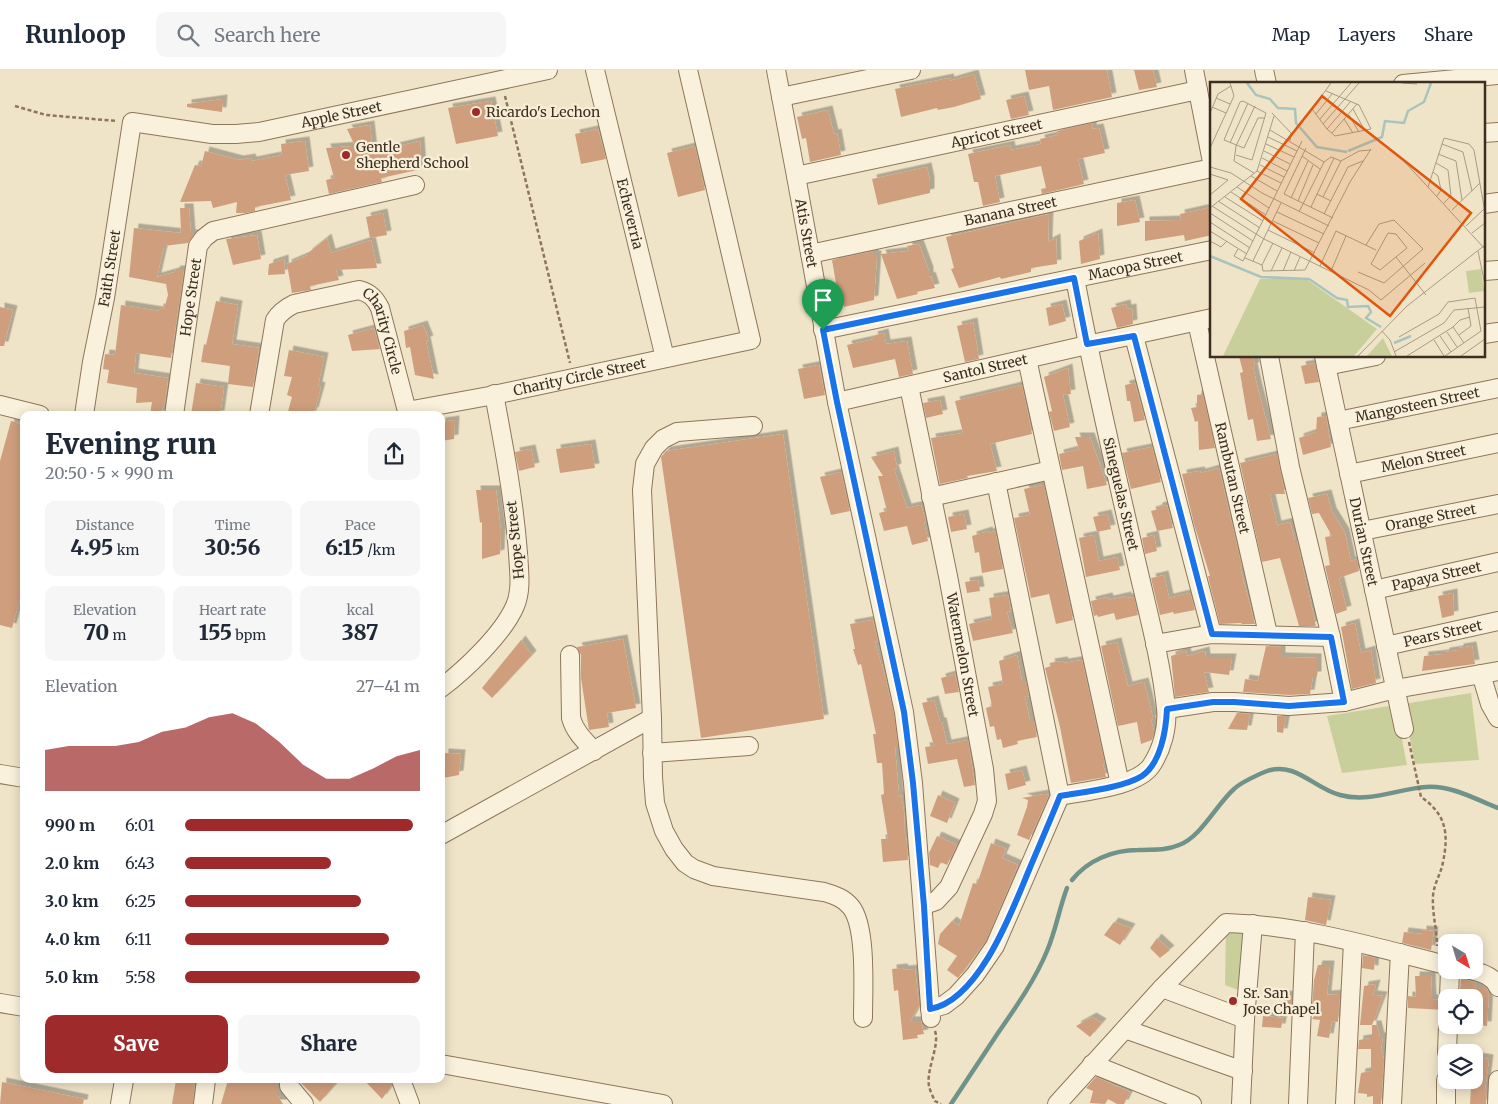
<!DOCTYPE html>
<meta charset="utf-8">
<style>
:root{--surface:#fff;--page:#f6f6f7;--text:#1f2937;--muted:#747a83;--line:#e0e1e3;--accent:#9e2a2b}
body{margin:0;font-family:Merriweather,serif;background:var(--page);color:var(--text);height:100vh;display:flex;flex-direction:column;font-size:19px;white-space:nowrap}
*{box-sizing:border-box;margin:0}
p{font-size:16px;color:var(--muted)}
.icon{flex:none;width:28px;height:28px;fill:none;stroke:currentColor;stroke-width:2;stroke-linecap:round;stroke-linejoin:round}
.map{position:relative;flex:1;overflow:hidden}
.panel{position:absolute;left:20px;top:341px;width:425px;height:672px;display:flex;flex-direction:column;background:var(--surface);border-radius:10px;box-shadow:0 2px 12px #0003}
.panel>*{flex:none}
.needle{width:32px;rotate:142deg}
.controls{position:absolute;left:1438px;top:864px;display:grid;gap:10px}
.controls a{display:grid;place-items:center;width:45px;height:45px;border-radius:10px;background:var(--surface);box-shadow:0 2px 12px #0003;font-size:25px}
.pin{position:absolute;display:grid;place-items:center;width:42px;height:42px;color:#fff;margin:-51px -21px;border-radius:50% 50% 50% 0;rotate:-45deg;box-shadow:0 0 5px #0007}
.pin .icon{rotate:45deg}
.round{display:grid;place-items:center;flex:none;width:52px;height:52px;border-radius:10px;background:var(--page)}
.headline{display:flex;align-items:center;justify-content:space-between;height:85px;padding:0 25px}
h1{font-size:28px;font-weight:800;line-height:38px}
.stats{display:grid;grid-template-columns:repeat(3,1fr);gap:8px;height:85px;padding:5px 25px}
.stats div{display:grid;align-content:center;border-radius:10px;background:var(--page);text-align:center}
.stats b{font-size:21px;font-weight:800}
.stats small{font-size:14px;font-weight:400}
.stats p{font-size:14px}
.chart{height:140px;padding:10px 25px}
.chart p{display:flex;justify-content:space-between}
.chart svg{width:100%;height:90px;margin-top:5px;fill:var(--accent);opacity:.7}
.action{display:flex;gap:10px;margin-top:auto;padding:10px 25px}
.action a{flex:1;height:58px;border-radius:10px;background:var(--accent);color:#fff;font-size:20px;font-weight:800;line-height:58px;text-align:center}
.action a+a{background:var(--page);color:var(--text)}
ul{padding:0 25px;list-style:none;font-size:16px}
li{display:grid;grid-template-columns:80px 60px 1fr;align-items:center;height:38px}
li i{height:12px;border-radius:6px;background:var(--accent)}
header{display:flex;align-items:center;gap:30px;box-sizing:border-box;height:70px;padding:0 25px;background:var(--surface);border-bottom:1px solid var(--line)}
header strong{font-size:24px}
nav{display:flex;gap:28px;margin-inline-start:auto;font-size:18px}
.search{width:350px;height:45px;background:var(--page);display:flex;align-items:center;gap:12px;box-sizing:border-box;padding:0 18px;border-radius:10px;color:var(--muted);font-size:19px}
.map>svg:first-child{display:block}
.green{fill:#c9cf9b}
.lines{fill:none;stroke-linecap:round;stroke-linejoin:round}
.stream{stroke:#6f938a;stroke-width:4.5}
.building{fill:#cf9f7d;filter:url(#shadow)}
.minor-casing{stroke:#8d765c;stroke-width:20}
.path{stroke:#8d765c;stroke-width:2.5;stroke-dasharray:4 2.5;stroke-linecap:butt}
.minor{stroke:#faf1dc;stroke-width:18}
.route-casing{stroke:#fff;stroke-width:10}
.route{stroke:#1a73e8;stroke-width:6}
.poi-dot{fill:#9e2a2b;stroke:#f7eed8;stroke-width:2}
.labels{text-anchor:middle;stroke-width:4.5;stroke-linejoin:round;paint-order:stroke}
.poi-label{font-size:14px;fill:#3d2e20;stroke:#f7eed8;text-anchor:start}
.street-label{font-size:14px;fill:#3d2e20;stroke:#f7eed8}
.inset-river{fill:none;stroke:#a9c4bc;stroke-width:2.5}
.inset-road{fill:none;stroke:#a89b85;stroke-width:1}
.view{fill:#df570d;fill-opacity:0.15;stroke:#df570d;stroke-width:2.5}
.inset-edge{fill:none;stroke:#3d2e20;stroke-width:2.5}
</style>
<header>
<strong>Runloop</strong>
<div class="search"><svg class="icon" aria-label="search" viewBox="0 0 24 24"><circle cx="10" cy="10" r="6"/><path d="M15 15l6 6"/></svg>Search here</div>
<nav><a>Map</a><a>Layers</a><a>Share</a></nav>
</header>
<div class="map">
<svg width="1498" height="1034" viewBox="0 0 1498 1034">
<defs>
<filter id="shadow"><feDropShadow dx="4.5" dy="-4.5" stdDeviation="0" flood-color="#0004"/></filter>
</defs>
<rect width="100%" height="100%" fill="#f0e4c8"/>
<path class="green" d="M1471 623 1479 690 1415 694 1403 634Z
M1395 635 1407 695 1342 703 1327 646Z
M1226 856H1250L1246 923 1225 915Z"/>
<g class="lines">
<path class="stream" d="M1072 810C1088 790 1113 780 1138 780 1152 779 1165 781 1179 775 1201 767 1216 735 1234 719 1240 713 1259 704 1267 701 1295 691 1315 719 1340 725 1370 733 1397 719 1426 717 1451 715 1475 729 1498 738
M951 1034C967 1010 982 987 998 963 1016 937 1035 910 1047 881 1056 860 1059 839 1067 818"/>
</g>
<path class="building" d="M1025 0H1107L1112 27 1053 40 1049 16 1029 20Z
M1134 0H1153L1157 17 1139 20Z
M974 4 981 29 954 37 938 40 937 38 901 47 895 19 949 8 950 11Z
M1024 26 1029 45 1011 49 1006 30Z
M223 29 222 42 187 37V34Z
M491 31 498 66 456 74 448 38Z
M828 40 834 64 837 63 841 85 810 92 806 68 802 69 797 47Z
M1093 53 1092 59 1099 58 1105 83 1078 89 1084 114 1042 124 1041 119 1046 118 1041 96 995 106 1000 132 983 136 978 112H974L968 84 1010 75 1011 80 1041 74 1040 69 1058 65 1057 61Z
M370 55 373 82 420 71 422 99 381 108 382 112 329 124 326 110 334 108 326 78 355 76 347 59Z
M598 59 606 89 581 94 575 64Z
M305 71 309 101 285 105 291 130 255 137V141L246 143H236L237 132 213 138 211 131 180 132 195 95 201 96 205 81 239 90 251 88 252 91 282 85 281 74Z
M695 76 705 120 678 127 667 83Z
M927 97 930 111V123L878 135 872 109Z
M1135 130 1140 152 1117 156V133Z
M1212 137V165L1185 171 1184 165 1145 171V151L1181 150 1180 144Z
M180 138H189L191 164H194L188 173 164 176 157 207 175 202 176 200H184L171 288 136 283 134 303 168 308 165 332 160 345H150L152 332 136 333 137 318 107 313 109 300 103 299 105 284 115 285 121 235 159 241V238L164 239 168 225 166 214 129 207 134 158 181 163Z
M383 143 387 165 370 168 366 147Z
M1049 144 1048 172 1056 168 1057 194 1031 198V202L1001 209 1000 207 959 218 951 199 954 198 946 167Z
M1098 163 1100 189 1081 194 1079 171Z
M257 165 261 189 233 195 226 169Z
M327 168 331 183 371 170 377 198 336 200 339 210 310 216 311 220 292 223 287 194 308 185V183Z
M919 174 929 201V207L931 206 935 218 917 222 918 224 897 229 881 184 909 181 907 176Z
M874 181V185H877L874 230 844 237 836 213 832 190Z
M284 189 285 204 268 205 269 194Z
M216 231 238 235 232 274 259 278 253 317 228 314 230 296 201 292 204 274 206 275Z
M1062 234 1066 251 1049 256 1046 238Z
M1126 234 1127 239 1132 238 1133 254 1117 258 1111 238Z
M0 237 13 240 4 276H0Z
M973 252 979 289 965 292 957 256Z
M423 255 429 270 426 271 434 309 415 305 410 277 406 278 404 261Z
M374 258 380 279 352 281 348 265Z
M884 263 886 274 907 271 913 304 899 307 895 289 853 298 847 275 874 269 873 266Z
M289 280 324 287 318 316 321 317 314 342 313 341 312 345H287L292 327 287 325 292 307 284 306Z
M1239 286H1253L1255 297H1253L1257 315 1271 369 1257 371 1253 349 1248 350 1240 303 1243 302Z
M1315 293 1319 312 1305 314 1301 296Z
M819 295 825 325 804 329 798 299Z
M1068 298 1071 324 1063 325 1070 357 1054 361 1049 342 1052 341 1044 307Z
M196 313 224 317 220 345H191Z
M1135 313 1145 350 1134 352 1130 331H1127L1125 315Z
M1022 315 1032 364 990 374 997 401 967 406 968 408 940 414 931 368 963 363 955 331Z
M1203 324 1215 378 1199 380 1198 351 1195 352 1191 338 1197 337V325Z
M940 330 943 344 926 348 923 333Z
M1326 346 1331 377 1303 385 1299 368 1316 362 1317 347Z
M455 350 454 369 441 371V352Z
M11 351 24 355V513L12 558 0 555V391Z
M783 364 824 649 701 668 661 387 666 381Z
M1075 367H1090L1107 415 1087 419 1083 396 1062 400 1059 384 1079 379Z
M591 374 595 398 560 403 556 379Z
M1152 377 1161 412 1131 419 1122 383Z
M531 379 535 397 519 401 515 382Z
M894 381 897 398 894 399 907 438 921 435 926 452H924L928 471 912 475 907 456 884 461 879 443 887 441 878 406H883L871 387Z
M1277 384 1285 424H1270L1277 455 1290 452 1295 471H1297L1316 556H1299L1280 488 1262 492 1240 393Z
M1219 398 1242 497H1240L1255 554H1242L1241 553 1220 554 1211 519 1208 506H1210L1194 454 1182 404 1200 401 1201 403Z
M841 402 850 441 831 445 820 407Z
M1044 415 1073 550 1056 554 1049 524 1031 528 1014 448 1030 445 1024 419Z
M476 420H496L501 461 500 484 482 489V452L480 453Z
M1327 424 1332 442 1345 463 1351 491 1357 489 1359 501 1339 508 1347 540 1336 544 1325 496 1330 495 1325 467 1332 466 1319 443 1312 444 1308 428Z
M1167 435 1173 458 1157 461 1151 441 1158 439V437Z
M964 444 967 459 951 462 948 447Z
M1107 444 1111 459 1097 462 1093 447Z
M988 461 989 463 995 461 1003 499 982 503 979 482 975 483 972 466Z
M1094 465 1099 491 1117 487 1120 500 1086 507 1079 468Z
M1154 465 1157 481 1145 484 1142 468Z
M1164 505 1169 528 1190 523 1195 540 1174 544 1173 542 1160 545 1151 508Z
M978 510 980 521 967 523 965 512Z
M1453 523 1454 545 1442 548 1438 526Z
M1008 525 1011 541 1007 542 1013 563 973 571 969 554 992 549 989 528Z
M1127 526V528L1134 527 1138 545 1116 550 1114 543 1098 547 1097 545 1094 546 1091 531 1108 527 1109 530Z
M873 550 878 571 875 572 881 594H882L894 644 898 677H895L899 726 901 725 904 742 905 767H906L908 790 883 792 881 769H888L881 725 884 724 882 693H877L873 664H876L861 594 858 595 853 579H855L850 554Z
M1355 553 1361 583 1371 580 1376 613 1352 619 1341 557Z
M623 569 636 638 607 643 609 657 589 660 581 608V585L577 577Z
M521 570 532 585 492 628 482 618Z
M1117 572 1128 616 1144 612 1148 627 1153 649 1151 650 1154 662 1152 670 1141 674 1137 652 1118 656 1101 576Z
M1266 576 1281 577V587L1317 588V606H1313L1310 624 1289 625 1243 622 1245 609 1258 611Z
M1472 576 1475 594 1422 601 1424 586 1445 584V582L1459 580V578Z
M1186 581 1187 586 1205 581 1206 588H1232L1229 605 1204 602 1209 622 1175 627 1171 586Z
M1017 585 1022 611H1026L1029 626 1025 627 1030 651H1034L1037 667 1017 671 1018 674 1003 678 1001 669 997 670 994 656 990 657 986 638 992 636 988 617 1003 614 999 591Z
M1082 590 1105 694H1103L1106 707 1071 713 1060 657 1045 598 1051 596 1050 593 1063 591 1064 593Z
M955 604 959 622 945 624 941 608Z
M934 630 940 652H942L947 674 968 670 975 715 964 717 957 689 928 694 925 677 934 676 922 633Z
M1237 643 1250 644 1247 660 1228 659Z
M1277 646H1286L1283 663 1277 662Z
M444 683 461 684 459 705 443 708Z
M1022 700 1026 715 1008 720 1005 704Z
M1045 724 1049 725 1029 770 1017 765 1027 737 1028 730 1022 728Z
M938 725 955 733 947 753 930 746Z
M937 766 957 775 947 795 941 792 938 798 930 795 929 783Z
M991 773 1006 779 1002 788 1018 795 986 871 958 908 947 900 957 886 938 874 940 864 952 851 959 856 973 813 977 814Z
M1308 827 1331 830 1326 855 1305 850Z
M1114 852 1131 858 1120 875 1104 865Z
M1422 860 1434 861 1431 880 1402 873 1404 862 1422 864Z
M1157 868 1170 880 1160 888 1150 878Z
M1363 885 1375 888 1374 900 1362 898Z
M1318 895H1330L1327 925 1340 924 1338 952 1332 951 1329 968 1317 966 1320 950 1312 949 1320 938 1312 939 1314 910Z
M903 898 904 900 915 899 919 935 910 951H921L924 964 917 965 918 968 903 970 898 920 894 921 892 899Z
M1461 905 1467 910 1476 913 1475 917H1485L1489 922 1487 956 1474 954V924L1473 926 1460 923Z
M1415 906H1431L1432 929 1439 930 1440 933 1446 940 1408 938V926L1416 927Z
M1376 914 1373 925 1383 926 1372 955H1377L1380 967H1383L1381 977 1384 990 1381 1034H1373V1026L1367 1027V1024L1358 1023 1361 1003 1371 1001V979H1358L1359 970 1372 968V955H1360L1364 916Z
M1285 925 1292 926 1291 940 1282 941Z
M1263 946 1283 948 1281 958 1262 957Z
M1092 947 1102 953 1090 967 1076 956Z
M1476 987 1489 989 1485 1019H1487L1486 1034H1470L1471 1018 1474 1019Z
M1096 1007 1130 1022 1124 1034H1117L1108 1029 1105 1034 1090 1033 1093 1021 1086 1018Z
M176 1010H195L193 1034H172Z
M228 1010H278V1026L283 1034H221Z
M300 1010H330L335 1015 320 1032 300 1012Z
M364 1010H391L392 1015 382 1029Z
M2 1012 84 1029 83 1034H0Z"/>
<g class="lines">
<g class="minor-casing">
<g id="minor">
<path id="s1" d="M595 0 665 288"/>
<path id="s2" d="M776 0 796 106 837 332 904 642 913 713 931 948"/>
<path d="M1194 0 1212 92"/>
<path d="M1264 0 1267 14"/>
<path d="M1403 14 1498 5"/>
<path d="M781 27 911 0"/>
<path d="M1484 63 1498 62"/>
<path id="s3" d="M796 106 1198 20"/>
<path d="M1484 134 1498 132"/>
<path id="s4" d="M810 184 1212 98"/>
<path d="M1484 201 1498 200"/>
<path id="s5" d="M1197 252 1268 564"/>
<path id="s6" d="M823 260 1212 180"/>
<path d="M1484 264 1498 262"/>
<path d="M1134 266 1212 564"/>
<path d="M1269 286 1290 397 1331 567 1344 632"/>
<path id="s7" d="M1324 286 1404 659"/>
<path d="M1027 289 1120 714"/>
<path d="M1326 296 1376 286"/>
<path id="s8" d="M909 316 948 506 984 699 987 731 983 744 949 817 936 831 924 835"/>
<path id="s9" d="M837 332 1087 275 1212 248"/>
<path d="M0 335 40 345"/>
<path id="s10" d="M407 341 489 326 751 270 688 0"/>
<path id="s11" d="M84 345 92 292 105 228 132 52 212 64H236L259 62 548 0"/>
<path id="s12" d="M174 345 198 176 204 168 213 161 415 115"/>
<path id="s13" d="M259 345 275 250C280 242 286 238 294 234L359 220C370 223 375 228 380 238L408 345"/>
<path id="s14" d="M1338 351 1498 318"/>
<path d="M753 356 677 362 663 369 654 378 645 394 642 420 652 648 653 707 655 733 664 761 674 779 685 793 694 799 713 806 824 822C834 825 844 828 851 837 867 857 863 921 863 948"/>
<path id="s15" d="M1349 404 1498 373"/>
<path d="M931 427 1051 400"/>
<path id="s16" d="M1362 461 1498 434"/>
<path id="s17" d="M1374 520 1498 492"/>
<path d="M1155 574 1212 564 1331 567"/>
<path id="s18" d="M1386 576 1498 551"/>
<path d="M570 585 571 648C575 662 584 670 594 681"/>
<path d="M1481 604 1490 634 1498 648"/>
<path d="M441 618C465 600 503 564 515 536 522 520 519 501 518 483 514 430 504 377 494 324"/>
<path d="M1167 639 1213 632H1234L1289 636 1344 632 1395 619 1498 601"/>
<path d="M652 683 749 676"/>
<path d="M0 704 24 708"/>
<path d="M1060 726C1085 721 1136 717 1151 696 1162 680 1168 657 1166 638 1161 589 1146 535 1135 486 1114 393 1092 301 1075 208"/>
<path d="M441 765 652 648"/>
<path d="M1470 900C1481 902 1493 906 1498 917"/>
<path d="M1162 918 1245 949"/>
<path d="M1449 928 1450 900"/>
<path d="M0 933 24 937"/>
<path d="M930 939 944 935 956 926 975 905 995 876 1060 726 996 412"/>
<path d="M1125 959 1243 1001"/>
<path d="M1447 982 1448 955"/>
<path d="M441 994 663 1034"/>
<path d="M1092 994 1192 1034"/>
<path d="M289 1010V1016L304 1034"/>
<path d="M401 1010 410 1034"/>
<path d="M120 1034 124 1010"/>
<path d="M203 1034 206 1010"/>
<path d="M1057 1034 1162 918 1226 853C1301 855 1374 877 1446 895"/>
<path d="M1241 1034 1245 949 1253 854"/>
<path d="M1298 1034 1305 861"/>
<path d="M1345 1034 1353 872"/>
<path d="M1392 1034 1400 883"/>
<path d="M1446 1034V1010"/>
<path d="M1497 1034 1498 1010"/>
</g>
</g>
<path class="path" d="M505 26 570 293
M15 36 46 45 117 51
M1409 672 1421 727C1446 744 1449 763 1443 792 1441 804 1434 813 1433 826 1432 844 1437 859 1437 876
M935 961C940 976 926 999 929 1016 930 1021 933 1027 935 1031L941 1034"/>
<use href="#minor" class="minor"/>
</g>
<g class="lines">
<g class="route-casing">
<path id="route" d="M1074 208 1087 274 1134 266 1212 564 1331 567 1344 632 1289 636 1234 632H1213L1167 639C1166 660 1161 693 1142 706 1123 718 1082 722 1060 726 1050 751 1039 776 1029 800 1012 841 979 931 930 939L924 836 913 713 904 642 837 332 823 260Z"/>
</g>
<use href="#route" class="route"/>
</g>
<g class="poi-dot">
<circle cx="476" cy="42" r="5"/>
<circle cx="346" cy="85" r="5"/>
<circle cx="1233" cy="931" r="5"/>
</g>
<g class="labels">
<g class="poi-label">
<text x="486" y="47">Ricardo's Lechon</text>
<text x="356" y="82">Gentle<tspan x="356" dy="16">Shepherd School</tspan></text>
<text x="1243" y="928">Sr. San<tspan x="1243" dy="16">Jose Chapel</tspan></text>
</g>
<g class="street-label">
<text dy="5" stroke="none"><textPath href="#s11" startOffset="509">Apple Street</textPath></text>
<text dy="5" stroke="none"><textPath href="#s3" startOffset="205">Apricot Street</textPath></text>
<text dy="5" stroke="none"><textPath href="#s4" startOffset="205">Banana Street</textPath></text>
<text dy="5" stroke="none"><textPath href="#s1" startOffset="148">Echeverria</textPath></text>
<text dy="5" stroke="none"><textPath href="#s2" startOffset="166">Atis Street</textPath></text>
<text dy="5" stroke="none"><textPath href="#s6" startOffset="319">Macopa Street</textPath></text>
<text dy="5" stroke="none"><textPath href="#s11" startOffset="149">Faith Street</textPath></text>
<text dy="5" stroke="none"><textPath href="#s12" startOffset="119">Hope Street</textPath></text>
<text dy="5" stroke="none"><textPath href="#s13" startOffset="239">Charity Circle</textPath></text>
<text dy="5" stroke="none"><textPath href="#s9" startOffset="152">Santol Street</textPath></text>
<text dy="5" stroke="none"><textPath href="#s10" startOffset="176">Charity Circle Street</textPath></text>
<text dy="5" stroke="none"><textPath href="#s14" startOffset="81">Mangosteen Street</textPath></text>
<text dy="5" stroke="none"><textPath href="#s15" startOffset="76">Melon Street</textPath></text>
<text dy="5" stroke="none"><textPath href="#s5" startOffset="160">Rambutan Street</textPath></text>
<text transform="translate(1121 424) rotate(77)" y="5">Sineguelas Street</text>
<text dy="5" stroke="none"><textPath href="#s16" startOffset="70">Orange Street</textPath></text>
<text transform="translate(515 470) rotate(-96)" y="5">Hope Street</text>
<text dy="5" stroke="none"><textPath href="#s7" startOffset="190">Durian Street</textPath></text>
<text dy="5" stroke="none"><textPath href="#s17" startOffset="64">Papaya Street</textPath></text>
<text dy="5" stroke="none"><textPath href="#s18" startOffset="58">Pears Street</textPath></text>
<text dy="5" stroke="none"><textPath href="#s8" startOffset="274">Watermelon Street</textPath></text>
</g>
</g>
<g transform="translate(1210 12)">
<rect width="275" height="275" fill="#f0e4c8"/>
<path d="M271 187 274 209 259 211 256 189ZM50 197H96L167 247 144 274H13ZM173 256 182 274H157Z" fill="#c9cf9b"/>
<path class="inset-river" d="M37 1 46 13 60 17 68 26 85 27 86 41 107 65 137 70M138 69 172 55 175 39 194 41 198 29 214 20 221 1M0 174 51 195 99 197 127 216 137 218 138 225 158 224 161 230 156 236 171 245M184 261 201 254"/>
<path class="inset-road" d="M192 1 207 2M116 9 149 23 161 47 125 54 117 47 102 27 121 1M6 16 20 22M2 25 16 31M143 27 155 49M0 31 8 12 21 4M62 31 81 51 80 59M106 32 122 12M139 33 149 50M110 37 141 1M134 37 143 51M113 42 149 1M117 47 141 19M60 48 114 80M122 51 147 22M58 55 87 69M20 61 38 21M56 62 84 75M232 62 253 70 262 109M0 66 24 14 20 1M96 66 74 112 123 136M54 69 80 82M228 72 246 79 252 118M26 73 42 78 56 31 33 19 30 20 14 58 34 66 48 36H55M92 74 110 87M52 76 77 89M193 78 275 167M226 81 238 88 241 114 234 121M50 83 74 95M0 85 21 91 52 111 119 144M47 89 71 101M223 90 228 94 231 108 227 114M44 91 24 79 26 64 45 24M0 92 18 98 0 113M41 94 67 109M27 105 59 126M218 105 234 56 259 62 264 68 275 130M21 110 56 133M107 112 121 119M15 115 53 139M113 115 131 79 149 69 161 68M81 116 98 79M8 119 50 146M88 119 103 83M2 124 54 157 159 208 171 218 215 181M101 125 124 76M0 126 47 89 64 34M242 128 270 101M67 130 114 152M89 130 114 80 121 75 131 79M0 131 43 159M114 132 138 85 153 79M63 139 109 161M0 140 40 166M256 144 274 127M58 148 105 171M0 149 37 172M178 151 186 152 197 166 170 188 161 182ZM262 151 275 141M0 159 11 165 17 159M28 167 24 174 33 179 92 59M268 169 275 203M186 175 216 213M35 176 52 183 53 189 95 188 140 100 161 67M43 179 71 121M52 183 63 161M110 184 126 149 166 168M61 189 72 166M73 189 81 170M84 189 90 175M121 189 136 154M148 190 174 201 213 167 184 138 169 142 156 163M243 245 254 261M172 249 180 258 186 274M237 250 247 265M249 253 261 244 258 226M230 254 241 270M189 255 229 232 238 220 265 216 271 249 235 274M224 258 234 274M184 270 234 241 244 228 275 225M148 274 197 224 275 163M197 274 243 245 250 238 260 235M251 274 275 257"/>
<path class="view" d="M112 14 261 131 180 234 31 117Z"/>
<rect width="275" height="275" class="inset-edge"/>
</g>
</svg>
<div class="controls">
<a><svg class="needle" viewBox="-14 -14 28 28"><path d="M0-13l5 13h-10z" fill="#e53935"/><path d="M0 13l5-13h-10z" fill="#747a83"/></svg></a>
<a><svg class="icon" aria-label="locate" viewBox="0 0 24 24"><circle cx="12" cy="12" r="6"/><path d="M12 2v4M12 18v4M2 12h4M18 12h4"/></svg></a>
<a><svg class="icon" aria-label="layers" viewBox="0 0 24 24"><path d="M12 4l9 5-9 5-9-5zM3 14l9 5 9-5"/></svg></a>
</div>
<div class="pin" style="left:823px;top:260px;background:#1e9e55"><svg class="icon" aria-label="arrive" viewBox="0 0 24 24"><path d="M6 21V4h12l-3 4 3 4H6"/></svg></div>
<section class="panel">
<div class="headline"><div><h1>Evening run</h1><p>20:50 · 5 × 990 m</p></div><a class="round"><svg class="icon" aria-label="share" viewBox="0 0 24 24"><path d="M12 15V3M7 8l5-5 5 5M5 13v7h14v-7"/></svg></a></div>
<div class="stats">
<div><p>Distance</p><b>4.95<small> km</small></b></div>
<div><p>Time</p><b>30:56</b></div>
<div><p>Pace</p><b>6:15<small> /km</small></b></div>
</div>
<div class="stats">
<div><p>Elevation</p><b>70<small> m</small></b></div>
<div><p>Heart rate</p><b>155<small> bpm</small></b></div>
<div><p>kcal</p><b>387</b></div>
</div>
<div class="chart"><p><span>Elevation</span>27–41 m</p>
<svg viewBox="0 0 160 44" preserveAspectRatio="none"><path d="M0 44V24L10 22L20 22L30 22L40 20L50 15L60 13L70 8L80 6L90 11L100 20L110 31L120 38L130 38L140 33L150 27L160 24V44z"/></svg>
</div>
<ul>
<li><b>990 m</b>6:01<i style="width:97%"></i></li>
<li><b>2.0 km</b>6:43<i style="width:62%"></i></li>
<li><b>3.0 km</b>6:25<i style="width:75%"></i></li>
<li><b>4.0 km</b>6:11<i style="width:87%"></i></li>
<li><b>5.0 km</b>5:58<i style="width:100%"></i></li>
</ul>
<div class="action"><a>Save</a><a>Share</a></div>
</section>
</div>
